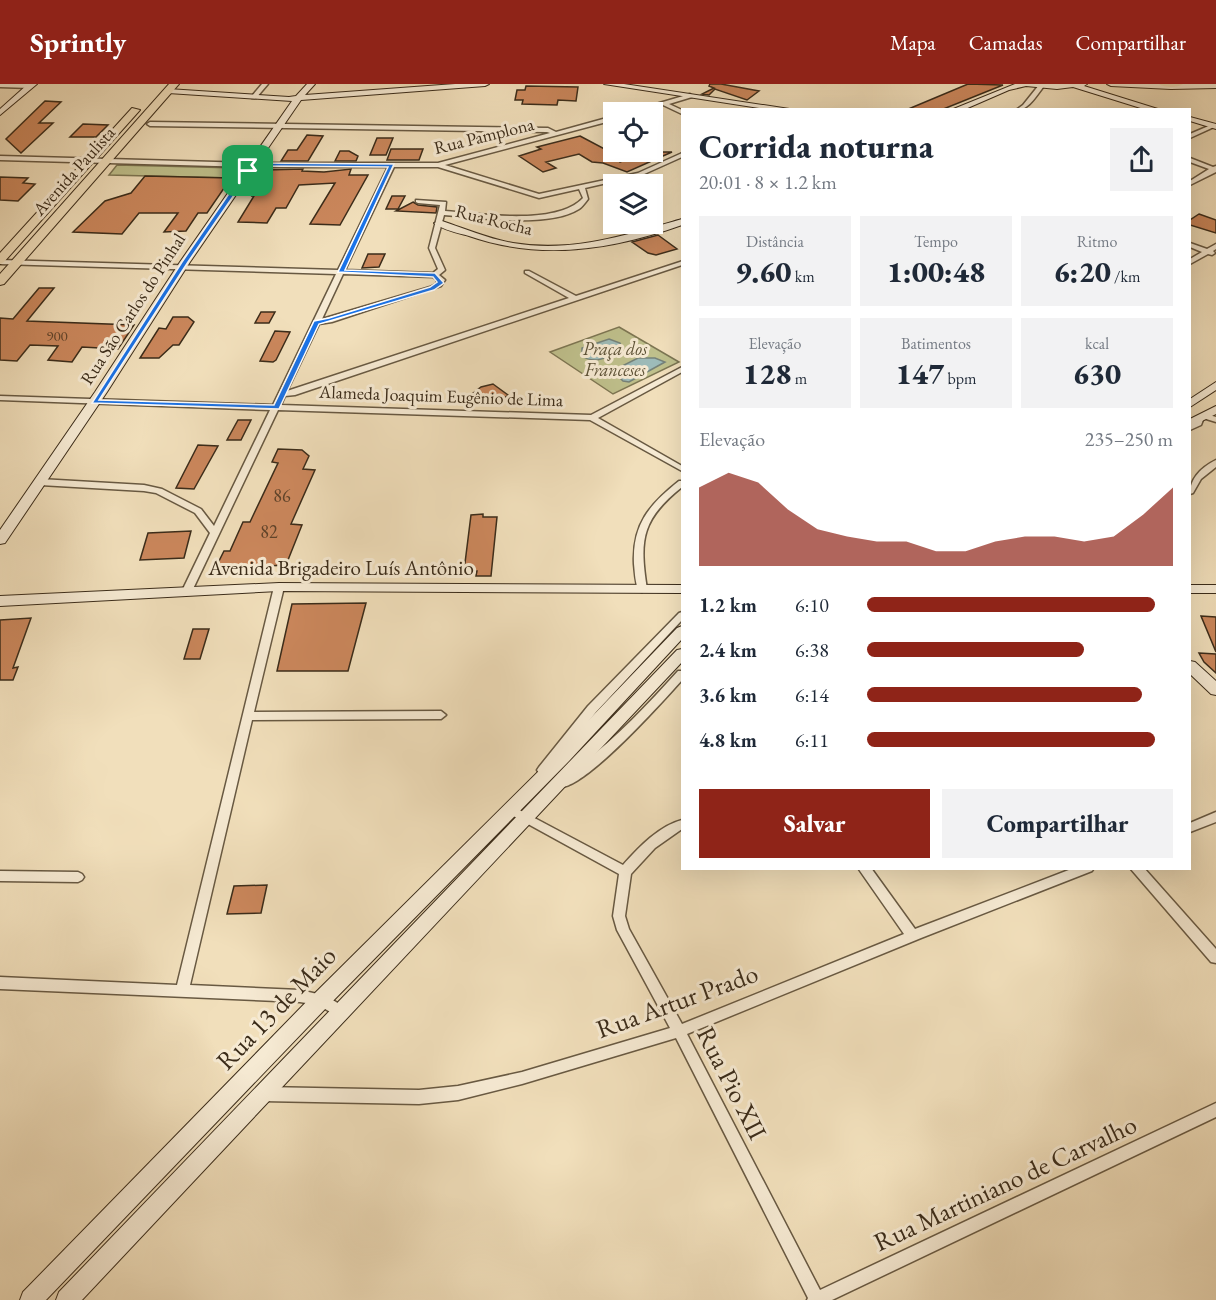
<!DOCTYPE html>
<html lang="pt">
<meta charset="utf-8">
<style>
:root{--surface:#fff;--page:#f2f2f3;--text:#1f2937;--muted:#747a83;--accent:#8f2418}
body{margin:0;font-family:"EB Garamond",serif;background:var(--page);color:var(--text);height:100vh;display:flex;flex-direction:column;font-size:22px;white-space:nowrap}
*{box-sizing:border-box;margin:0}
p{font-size:20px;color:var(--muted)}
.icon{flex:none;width:33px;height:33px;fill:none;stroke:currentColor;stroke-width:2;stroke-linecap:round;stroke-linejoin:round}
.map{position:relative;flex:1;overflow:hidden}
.details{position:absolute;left:681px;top:24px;width:510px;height:762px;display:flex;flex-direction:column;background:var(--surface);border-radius:0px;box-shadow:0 6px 24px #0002}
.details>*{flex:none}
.buttons{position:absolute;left:603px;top:18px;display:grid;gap:12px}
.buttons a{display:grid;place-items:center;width:60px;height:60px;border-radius:0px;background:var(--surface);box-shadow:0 6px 24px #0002;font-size:30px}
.pin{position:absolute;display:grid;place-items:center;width:51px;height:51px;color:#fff;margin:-26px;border-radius:12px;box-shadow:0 3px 9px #0006}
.round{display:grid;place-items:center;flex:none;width:63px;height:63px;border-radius:0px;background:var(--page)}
.headline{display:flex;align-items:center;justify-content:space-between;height:102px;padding:0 18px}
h1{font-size:33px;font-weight:800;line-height:45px}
.metrics{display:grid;grid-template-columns:repeat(3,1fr);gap:9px;height:102px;padding:6px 18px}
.metrics div{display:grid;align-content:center;border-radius:0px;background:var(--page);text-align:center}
.metrics b{font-size:30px;font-weight:800}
.metrics small{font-size:16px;font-weight:400}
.metrics p{font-size:16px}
.chart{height:168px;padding:12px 18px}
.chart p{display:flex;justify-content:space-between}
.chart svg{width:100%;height:108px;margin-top:6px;fill:var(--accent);opacity:.7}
.primary-button{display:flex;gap:12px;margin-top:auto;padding:12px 18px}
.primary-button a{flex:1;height:69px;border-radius:0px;background:var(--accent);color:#fff;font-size:24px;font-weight:800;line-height:69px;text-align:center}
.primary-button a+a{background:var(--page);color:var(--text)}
ul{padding:0 18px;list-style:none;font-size:20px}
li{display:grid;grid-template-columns:96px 72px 1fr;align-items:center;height:45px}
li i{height:15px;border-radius:8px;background:var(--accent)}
header{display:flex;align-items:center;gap:36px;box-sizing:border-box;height:84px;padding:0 30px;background:var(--accent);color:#fff}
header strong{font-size:28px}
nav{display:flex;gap:33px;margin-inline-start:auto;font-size:21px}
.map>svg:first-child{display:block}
.green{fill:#bfc08c;stroke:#7d7653;stroke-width:1.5}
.water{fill:#9dbbb9;stroke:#768279;stroke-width:1.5}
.building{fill:#cb875c;stroke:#3b2c1a;stroke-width:1.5}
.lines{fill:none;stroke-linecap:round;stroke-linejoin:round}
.street-casing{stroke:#685942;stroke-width:3}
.secondary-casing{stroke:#3b2c1a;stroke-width:2}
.primary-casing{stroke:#3b2c1a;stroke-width:2}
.street{fill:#f6ead3;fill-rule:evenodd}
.secondary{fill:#f6ead3;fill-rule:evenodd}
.primary{fill:#f1dfbb;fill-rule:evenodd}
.route{fill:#1a73e8;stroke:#fff;stroke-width:1.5;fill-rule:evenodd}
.labels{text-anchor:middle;stroke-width:6;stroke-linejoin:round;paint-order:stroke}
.far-number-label{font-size:15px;fill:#5f432a}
.far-street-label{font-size:18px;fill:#3b2c1a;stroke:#f6ead3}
.far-park-label{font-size:18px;font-style:italic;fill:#5c5136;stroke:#f6ead3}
.number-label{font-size:18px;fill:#5f432a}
.street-label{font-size:21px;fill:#3b2c1a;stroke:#f6ead3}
.near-street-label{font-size:26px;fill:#3b2c1a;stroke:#f6ead3}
</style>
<header>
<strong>Sprintly</strong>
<nav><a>Mapa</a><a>Camadas</a><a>Compartilhar</a></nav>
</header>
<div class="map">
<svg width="1216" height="1216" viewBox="0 0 1216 1216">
<rect width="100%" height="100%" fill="#f1dfbb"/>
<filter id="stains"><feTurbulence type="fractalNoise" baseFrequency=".00333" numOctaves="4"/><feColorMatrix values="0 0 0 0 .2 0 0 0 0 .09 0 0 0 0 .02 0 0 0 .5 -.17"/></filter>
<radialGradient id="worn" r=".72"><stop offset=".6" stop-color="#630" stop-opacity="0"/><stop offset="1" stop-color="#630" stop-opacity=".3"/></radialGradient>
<path class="green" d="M117 81 237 84 231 94 109 91Z
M619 243 679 278 613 310 550 268Z"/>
<path class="water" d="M609 255 620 259 622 264 620 266C608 273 595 281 582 272V264Z
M638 274H655L665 278 629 298 623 297 616 290 622 282Z"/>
<path class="building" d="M710 0H721L759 7 747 16 715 5 709 11 702 10 714 4 709 2Z
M968 0 1003 1 941 26H906Z
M526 2 578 3 576 17 558 16 557 21 522 20 523 16H515L517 6H525Z
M45 17 61 18 39 39H53L21 69 6 55Z
M83 40 108 41 96 53H70Z
M307 51 323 52 308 77H281L288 66H297Z
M580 52 616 71 620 78 644 68H672L627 88 603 79 592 78 579 70 546 78 556 84 543 88 519 72 541 65 537 63Z
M377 54H393L386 71H370Z
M391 65H423L419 76H387Z
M340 67H349L358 72 356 77H335Z
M303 85 302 87 324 88 351 85 349 91H368L340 141 310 140 335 99 299 101 286 124H276L267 139 238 138 254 112H252L266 86Z
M145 92 231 94 207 129H198L186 147 164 148 178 129H139L122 150 73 148 105 117 131 109Z
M0 93 28 94 23 99 35 100 18 117 0 116Z
M392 112H405L398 125H386Z
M413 118 418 121 437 123 436 129 396 127Z
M1199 130 1216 136V149L1190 141V136Z
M658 151 677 165 656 171 648 169 632 158Z
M368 170H385L379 183 362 184Z
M39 204H54L27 237 134 241 118 265 82 263 72 278 48 276 58 262 30 261 17 277 0 276V234L13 235Z
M261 228H275L269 239H255Z
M173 233H188L194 238 179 261H173L159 274H140L159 244 166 245Z
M275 247 290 248 276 276 273 278 260 277Z
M493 300 508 311 499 318 486 321 472 310 481 303Z
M238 336H251L241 356H227Z
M198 361 218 362 194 405 176 404Z
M278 365 302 366 309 372 303 385 315 386 291 440 302 441 286 481 215 485 224 467H230L243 438H250L278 379 272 378Z
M483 430V433H497L491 492H476L477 487H464L471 431Z
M191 447 184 474 140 476 148 449Z
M366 519 348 587H277L292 520Z
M1201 532 1216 533V568Z
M31 534 13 584 18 583 13 596H0V536Z
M193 545H209L200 575H184Z
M1199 569 1216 570V589L1204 578Z
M267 801 261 829 227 830 234 802Z"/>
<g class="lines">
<g class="street-casing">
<path id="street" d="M0 0H30L33 2 30 4 0 3Z
M262 0H268L256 14H252V12Z
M1039 1 1044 2C1036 12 1029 26 1016 26L1023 21Z
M690 10 692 13 669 20 682 26V30L663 21 636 28H629Z
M614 32V36L445 81 539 110 638 89 680 70 682 69V73L642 91 585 104 588 115C585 119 582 123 579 125 549 144 478 134 444 131L435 164 445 186 439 191 445 196 441 202 332 238 319 240 287 307 569 214 525 189V187H529L576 212 680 178 682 177V181L295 311 285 312 281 321 591 331 682 283V288L598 334 682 382V387L590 336 278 326 192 507 187 510 182 507 210 449 195 429 156 409 144 407 40 401 36 398 40 395 144 401 162 405 201 425 214 442 270 326 0 316V312L273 321 336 190 0 180V176L338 186 388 83H252L0 76V72L252 79H438L550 49 547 48 150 42 147 40 150 38 548 44 556 48ZM394 83H438L539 114 579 105 583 114C557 142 481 130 445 127L446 118 416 116V118L418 119 440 121 429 164 438 185 433 189 345 186ZM343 190 433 193 437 196 436 200 430 203 322 235Z
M1211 41 1216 42 1190 54V50Z
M1190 74 1213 83 1216 82V88L1190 101V97L1209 85 1190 78Z
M1190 159 1207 165 1216 160V165L1213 167 1215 169 1212 171 1208 170 1190 180V175L1202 168 1190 163Z
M1203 330H1206L1216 333V338L1203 334Z
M1196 334H1202L1203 336 1201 341 1190 346V341L1193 340Z
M1216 376V383L1201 395 1193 409 1190 410C1190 394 1202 383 1216 376Z
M679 397H682V403C642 435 639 455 647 505L642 508 639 507C635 499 635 489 634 480 632 440 650 420 679 397Z
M279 500 284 503 254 628 441 627 446 631 441 635 252 636 190 901 300 906 326 912 346 924 348 928 346 932 341 934 318 921 300 918 0 905V893L177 901 274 503Z
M682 528V536L596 628 547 689H539L537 686 539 683 588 622 679 529Z
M678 587H682V596C665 615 581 709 558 703L556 700 558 697C604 667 641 628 678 587Z
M510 721 623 781C639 763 659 742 682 736V745L655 764 631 790 625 832 629 845 682 940 904 850 858 784H871L915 845 1074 784H1094L1092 787 921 854 687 950 820 1206 1216 1019V1033L832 1216H807L808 1214 676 954 522 1000 458 1016 419 1020 263 1017 258 1015 256 1010 258 1005 263 1003 419 1006 458 1002 522 988 670 944 617 846 613 832 619 790 506 728 504 725 506 722Z
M1216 728V738L1190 748V739Z
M1130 784H1144L1216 865V879L1211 878Z
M0 787 78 788 82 790 84 793 82 796 78 798 0 797Z"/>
</g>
<g class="secondary-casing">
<path id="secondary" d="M28 0H37L0 31V25Z
M307 0H315L305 11 455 0H489L485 2 301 16 190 178 107 308 5 459 0 460V446L95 308 180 178 292 17 168 9 164 7 168 5 289 13 296 12Z
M604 0H624L796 26H772Z
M1015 0H1087L1084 2 1161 26H1147L1073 3 1057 5 1026 2 1009 6 963 26H951Z
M1107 0H1216V4L1171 5 1111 2Z
M1190 33 1216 40V45L1190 37Z
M682 135V141C612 166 541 177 469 152 458 149 443 146 434 139L442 137C466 145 489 155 513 159 572 169 626 151 682 135Z
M1216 298V306L1190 323V315Z
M1216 322V330L1190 343V335Z
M279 499 682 501V509L279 507 0 522V512Z
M1190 501H1216V509H1190Z
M682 542V555L569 677 328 922 46 1216H20L23 1208 314 910 557 669 677 544Z
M682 565V578L82 1216H56L59 1208 677 566Z
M1190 577 1195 578 1216 597V611L1211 610 1190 590Z"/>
</g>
<g class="primary-casing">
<path id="primary" d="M169 0H179L4 200 0 201V190Z
M1159 0H1183C1178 4 1164 4 1159 0Z
M132 24 140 26 4 178 0 180V169Z"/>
</g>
<use href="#street" class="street"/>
<use href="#secondary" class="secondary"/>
<use href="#primary" class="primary"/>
</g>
<path class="route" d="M250 79 394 80 345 186 435 189 444 199 434 206 319 240 279 325 92 319 182 178ZM254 82 388 83 338 188 433 193 437 198 430 203 329 234 314 237 274 321 99 316 188 178Z"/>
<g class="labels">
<g class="far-number-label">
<text x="57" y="257">900</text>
</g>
<g class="far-street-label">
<text transform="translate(484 52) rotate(-14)" y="6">Rua Pamplona</text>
<text transform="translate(74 87) rotate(-48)" y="6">Avenida Paulista</text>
<text transform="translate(494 136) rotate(14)" y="6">Rua Rocha</text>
<text transform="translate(133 225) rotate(-57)" y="6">Rua São Carlos do Pinhal</text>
<text transform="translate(441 312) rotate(2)" y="6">Alameda Joaquim Eugênio de Lima</text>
</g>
<g class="far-park-label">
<text x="615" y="271">Praça dos<tspan x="615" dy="21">Franceses</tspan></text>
</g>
<g class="number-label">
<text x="282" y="418">86</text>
<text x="269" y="454">82</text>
</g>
<g class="street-label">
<text x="341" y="491">Avenida Brigadeiro Luís Antônio</text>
</g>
<g class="near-street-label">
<text transform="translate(677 917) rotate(-20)" y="9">Rua Artur Prado</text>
<text transform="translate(276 924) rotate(-46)" y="9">Rua 13 de Maio</text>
<text transform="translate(732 999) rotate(63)" y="9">Rua Pio XII</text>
<text transform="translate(1005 1099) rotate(-25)" y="9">Rua Martiniano de Carvalho</text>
</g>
</g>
<rect width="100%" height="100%" filter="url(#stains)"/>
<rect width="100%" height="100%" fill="url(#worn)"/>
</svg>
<div class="buttons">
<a><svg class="icon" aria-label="locate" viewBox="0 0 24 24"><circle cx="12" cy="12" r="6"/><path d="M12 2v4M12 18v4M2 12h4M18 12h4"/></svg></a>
<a><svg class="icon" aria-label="layers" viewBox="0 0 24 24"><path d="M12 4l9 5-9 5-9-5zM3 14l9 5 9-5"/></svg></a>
</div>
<div class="pin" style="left:248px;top:87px;background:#1e9e55"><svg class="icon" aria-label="arrive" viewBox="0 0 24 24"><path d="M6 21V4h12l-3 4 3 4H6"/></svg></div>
<section class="details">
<div class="headline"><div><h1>Corrida noturna</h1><p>20:01 · 8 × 1.2 km</p></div><a class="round"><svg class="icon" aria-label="share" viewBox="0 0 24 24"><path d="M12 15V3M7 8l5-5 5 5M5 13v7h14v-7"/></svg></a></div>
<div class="metrics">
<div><p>Distância</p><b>9.60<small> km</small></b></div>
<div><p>Tempo</p><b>1:00:48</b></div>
<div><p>Ritmo</p><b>6:20<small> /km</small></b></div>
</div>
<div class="metrics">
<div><p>Elevação</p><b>128<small> m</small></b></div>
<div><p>Batimentos</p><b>147<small> bpm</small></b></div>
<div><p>kcal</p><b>630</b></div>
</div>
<div class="chart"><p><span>Elevação</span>235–250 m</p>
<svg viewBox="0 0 160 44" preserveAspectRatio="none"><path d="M0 44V12L10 6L20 10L30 21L40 29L50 32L60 34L70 34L80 38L90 38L100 34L110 32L120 32L130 34L140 32L150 23L160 12V44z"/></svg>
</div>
<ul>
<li><b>1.2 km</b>6:10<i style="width:94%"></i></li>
<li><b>2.4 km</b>6:38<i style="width:71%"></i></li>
<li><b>3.6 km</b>6:14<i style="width:90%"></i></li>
<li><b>4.8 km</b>6:11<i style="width:94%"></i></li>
</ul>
<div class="primary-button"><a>Salvar</a><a>Compartilhar</a></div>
</section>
</div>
